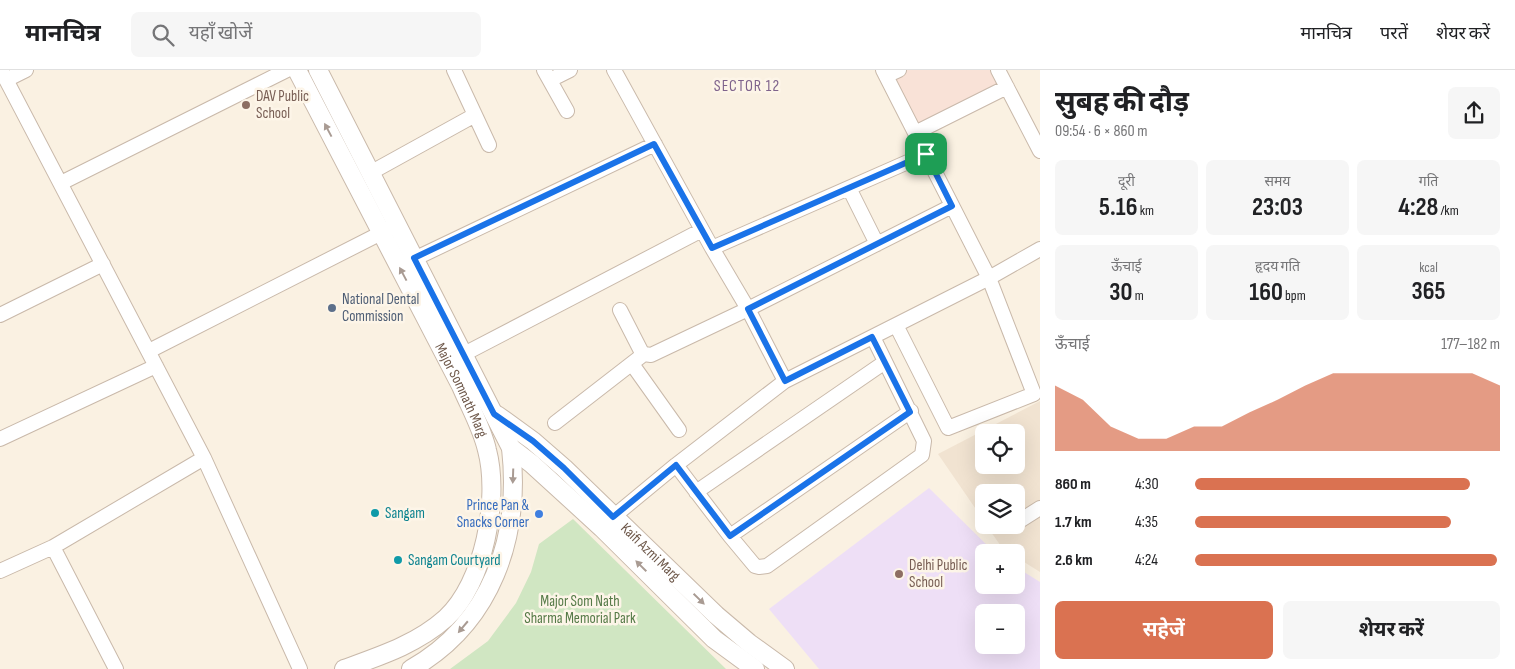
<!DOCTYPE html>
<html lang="hi">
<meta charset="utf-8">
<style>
:root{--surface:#fff;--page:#f6f6f6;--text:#202124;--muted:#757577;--line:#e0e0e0;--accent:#da7251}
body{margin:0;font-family:"Sofia Sans Condensed","Noto Sans Devanagari",sans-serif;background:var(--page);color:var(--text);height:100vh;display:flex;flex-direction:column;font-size:19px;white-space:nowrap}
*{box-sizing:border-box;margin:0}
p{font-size:16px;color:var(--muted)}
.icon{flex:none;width:28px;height:28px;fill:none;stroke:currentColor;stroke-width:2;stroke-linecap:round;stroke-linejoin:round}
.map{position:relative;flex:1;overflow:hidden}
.side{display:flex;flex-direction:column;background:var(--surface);width:475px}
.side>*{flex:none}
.tools{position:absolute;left:975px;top:354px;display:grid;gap:10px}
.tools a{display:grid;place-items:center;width:50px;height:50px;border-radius:8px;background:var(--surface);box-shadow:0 5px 20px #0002;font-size:25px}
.pin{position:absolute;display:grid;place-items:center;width:42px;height:42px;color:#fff;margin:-21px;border-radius:10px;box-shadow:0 2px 8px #0006}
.round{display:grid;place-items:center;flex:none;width:52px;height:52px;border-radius:8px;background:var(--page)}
.summary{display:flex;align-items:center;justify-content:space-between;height:85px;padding:0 15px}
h1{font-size:28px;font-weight:700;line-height:38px}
.figures{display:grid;grid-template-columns:repeat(3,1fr);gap:8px;height:85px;padding:5px 15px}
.figures div{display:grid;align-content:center;border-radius:8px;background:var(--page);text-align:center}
.figures b{font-size:25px;font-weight:700}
.figures small{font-size:14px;font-weight:400}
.figures p{font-size:14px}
.chart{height:140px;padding:10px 15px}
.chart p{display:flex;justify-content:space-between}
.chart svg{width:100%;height:90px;margin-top:5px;fill:var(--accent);opacity:.7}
.primary-button{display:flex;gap:10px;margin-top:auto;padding:10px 15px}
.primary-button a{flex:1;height:58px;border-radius:8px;background:var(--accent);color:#fff;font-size:20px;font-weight:700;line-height:58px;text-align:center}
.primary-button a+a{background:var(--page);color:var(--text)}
ul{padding:0 15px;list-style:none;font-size:16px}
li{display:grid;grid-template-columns:80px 60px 1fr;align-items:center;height:38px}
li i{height:12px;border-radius:6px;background:var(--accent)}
header{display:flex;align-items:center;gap:30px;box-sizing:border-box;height:70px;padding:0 25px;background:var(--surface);border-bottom:1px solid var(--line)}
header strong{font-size:24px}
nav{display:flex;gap:28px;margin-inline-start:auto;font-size:18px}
.search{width:350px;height:45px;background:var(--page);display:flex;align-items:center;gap:12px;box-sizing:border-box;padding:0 18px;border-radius:8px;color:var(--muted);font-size:19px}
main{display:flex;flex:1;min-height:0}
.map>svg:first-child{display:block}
.residential{fill:#f1e3d1;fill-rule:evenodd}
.commercial{fill:#f9e2d7}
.education{fill:#eedff6;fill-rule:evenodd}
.green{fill:#d0e6c2}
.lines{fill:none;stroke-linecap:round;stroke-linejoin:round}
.minor-casing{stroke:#c9b9aa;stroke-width:16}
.tertiary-casing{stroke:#c9b9aa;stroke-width:20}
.minor{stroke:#fff;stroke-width:14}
.tertiary{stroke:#fff;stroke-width:18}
.oneway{fill:#a99b93}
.route-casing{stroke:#fff;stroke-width:10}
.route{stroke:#1a73e8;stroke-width:6}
.education-dot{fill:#8d6e63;stroke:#fdf5e8;stroke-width:2}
.service-dot{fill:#5c6f8a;stroke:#fdf5e8;stroke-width:2}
.culture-dot{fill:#0f9aa8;stroke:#fdf5e8;stroke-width:2}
.shop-dot{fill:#3f7fe0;stroke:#fdf5e8;stroke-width:2}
.labels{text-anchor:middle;stroke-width:5;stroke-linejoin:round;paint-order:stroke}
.education-label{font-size:15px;fill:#785e54;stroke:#fdf5e8;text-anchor:start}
.service-label{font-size:15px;fill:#4e5e75;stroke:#fdf5e8;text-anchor:start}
.street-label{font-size:15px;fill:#6f594b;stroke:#fdf5e8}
.shop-label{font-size:15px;fill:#366cbe;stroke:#fdf5e8;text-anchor:end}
.culture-label{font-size:15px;fill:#0d838f;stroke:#fdf5e8;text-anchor:start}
.park-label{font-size:15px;fill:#557a47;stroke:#fdf5e8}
.neighbourhood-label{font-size:16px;letter-spacing:1px;fill:#7f638c;stroke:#fdf5e8}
</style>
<header>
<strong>मानचित्र</strong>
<div class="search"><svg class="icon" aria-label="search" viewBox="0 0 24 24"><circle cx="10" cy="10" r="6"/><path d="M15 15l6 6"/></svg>यहाँ खोजें</div>
<nav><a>मानचित्र</a><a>परतें</a><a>शेयर करें</a></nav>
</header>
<main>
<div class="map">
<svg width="1040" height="599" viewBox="0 0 1040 599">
<rect width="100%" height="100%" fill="#faf1e2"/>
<path class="residential" d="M1040 331V502L1016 487V482H1009L1003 479 986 455H1016V422H984V451L938 384ZM984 362H1016V395H984Z"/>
<path class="commercial" d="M887 0H993L1001 15 917 58Z"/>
<path class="education" d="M929 418 994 482H984V515H1016V497L1040 512V599H819L769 539ZM984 542H1016V575H984Z"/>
<path class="green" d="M573 449 726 599H450L488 571 516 533 531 502 539 474Z"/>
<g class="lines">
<g class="minor-casing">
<path id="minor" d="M1 0 204 388 300 599
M454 0 475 45
M544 0 567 41
M614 0 712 178 748 239 785 311
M883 0 989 208 1034 324 948 358 896 255
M998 0 1040 81
M886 6 899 0
M6 10 26 0
M550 10 570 0
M915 63 1007 17
M370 103 475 45 489 75
M61 113 287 0
M849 118 877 174
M712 178 926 84
M414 189 655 74
M620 240 641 281 644 284 651 285 748 239 952 136
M0 245 103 194
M149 281 391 158
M464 284 702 160
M632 294 679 360
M555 353 644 284
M0 369 156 296
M676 395 730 466 755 496 759 497 767 496 922 385 924 371 873 267
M696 422 885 292
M1021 450 1040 438
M607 452 676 395 785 311 989 208 1040 179
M730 466 911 341
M53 477 116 599
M0 501 53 477 204 388"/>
</g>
<g class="tertiary-casing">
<g id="tertiary">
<path id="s1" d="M297 0 461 316C470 337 482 358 487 380 500 429 484 513 446 548 417 574 380 586 344 599"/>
<path d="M318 0 511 378C521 467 492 553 411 599"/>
<path id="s2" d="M497 345 533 371 564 398 716 545 749 573 785 599"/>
<path d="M511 378 532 394 602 458 714 569 755 599"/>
</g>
</g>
<use href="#minor" class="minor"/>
<use href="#tertiary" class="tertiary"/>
</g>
<defs><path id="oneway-solid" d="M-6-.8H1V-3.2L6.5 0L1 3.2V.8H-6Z" transform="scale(1.25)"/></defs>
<g class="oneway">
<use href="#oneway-solid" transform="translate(328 60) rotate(-118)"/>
<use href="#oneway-solid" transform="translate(403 204) rotate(-118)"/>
<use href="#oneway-solid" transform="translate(513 406) rotate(92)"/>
<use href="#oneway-solid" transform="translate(641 496) rotate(-135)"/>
<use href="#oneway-solid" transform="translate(699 529) rotate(44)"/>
<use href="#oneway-solid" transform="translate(463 557) rotate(130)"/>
</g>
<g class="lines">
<g class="route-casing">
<path id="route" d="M654 74 712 178 926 84 952 136 748 239 785 311 872 267 910 342 730 466 676 395 613 447 564 398 533 371 494 344 414 188Z"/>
</g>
<use href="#route" class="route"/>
</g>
<g class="education-dot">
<circle cx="246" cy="35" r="5"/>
<circle cx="899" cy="504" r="5"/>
</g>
<circle class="service-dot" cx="332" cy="238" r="5"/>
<g class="culture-dot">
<circle cx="375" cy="443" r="5"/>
<circle cx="398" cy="490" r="5"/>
</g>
<circle class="shop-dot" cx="539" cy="444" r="5"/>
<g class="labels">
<g class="education-label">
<text x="256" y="31">DAV Public<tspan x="256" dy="17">School</tspan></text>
<text x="909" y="500">Delhi Public<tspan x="909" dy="17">School</tspan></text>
</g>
<g class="service-label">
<text x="342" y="234">National Dental<tspan x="342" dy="17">Commission</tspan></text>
</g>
<g class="street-label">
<text dy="5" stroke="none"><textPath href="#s1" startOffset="360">Major Somnath Marg</textPath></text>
<text dy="5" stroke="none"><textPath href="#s2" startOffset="206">Kaifi Azmi Marg</textPath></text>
</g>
<g class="shop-label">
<text x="529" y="440">Prince Pan &amp;<tspan x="529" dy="17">Snacks Corner</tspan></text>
</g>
<g class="culture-label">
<text x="385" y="448">Sangam</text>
<text x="408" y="495">Sangam Courtyard</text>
</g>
<g class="park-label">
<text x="580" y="536">Major Som Nath<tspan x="580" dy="17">Sharma Memorial Park</tspan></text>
</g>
<g class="neighbourhood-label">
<text x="747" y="21">SECTOR 12</text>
</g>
</g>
</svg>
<div class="tools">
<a><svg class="icon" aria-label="locate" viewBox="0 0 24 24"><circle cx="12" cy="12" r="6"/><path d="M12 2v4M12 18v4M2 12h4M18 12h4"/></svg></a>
<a><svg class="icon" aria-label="layers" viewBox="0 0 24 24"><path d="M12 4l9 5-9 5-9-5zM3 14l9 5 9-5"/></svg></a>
<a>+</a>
<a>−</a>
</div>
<div class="pin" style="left:926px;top:84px;background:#1e9e55"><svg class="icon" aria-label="arrive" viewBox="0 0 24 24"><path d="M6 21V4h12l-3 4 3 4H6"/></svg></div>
</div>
<section class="side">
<div class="summary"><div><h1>सुबह की दौड़</h1><p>09:54 · 6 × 860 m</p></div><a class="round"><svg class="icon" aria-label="share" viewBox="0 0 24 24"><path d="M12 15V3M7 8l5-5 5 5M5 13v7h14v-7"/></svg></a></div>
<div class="figures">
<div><p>दूरी</p><b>5.16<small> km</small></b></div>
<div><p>समय</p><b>23:03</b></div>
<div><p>गति</p><b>4:28<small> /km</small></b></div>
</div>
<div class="figures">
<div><p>ऊँचाई</p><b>30<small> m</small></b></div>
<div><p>हृदय गति</p><b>160<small> bpm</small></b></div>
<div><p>kcal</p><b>365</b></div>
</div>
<div class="chart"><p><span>ऊँचाई</span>177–182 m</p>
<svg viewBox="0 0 160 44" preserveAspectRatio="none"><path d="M0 44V12L10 19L20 32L30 38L40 38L50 32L60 32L70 25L80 19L90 12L100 6L110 6L120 6L130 6L140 6L150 6L160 12V44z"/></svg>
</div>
<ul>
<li><b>860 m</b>4:30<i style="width:90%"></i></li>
<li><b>1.7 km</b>4:35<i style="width:84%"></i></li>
<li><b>2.6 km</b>4:24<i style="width:99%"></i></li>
</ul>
<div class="primary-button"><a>सहेजें</a><a>शेयर करें</a></div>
</section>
</main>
